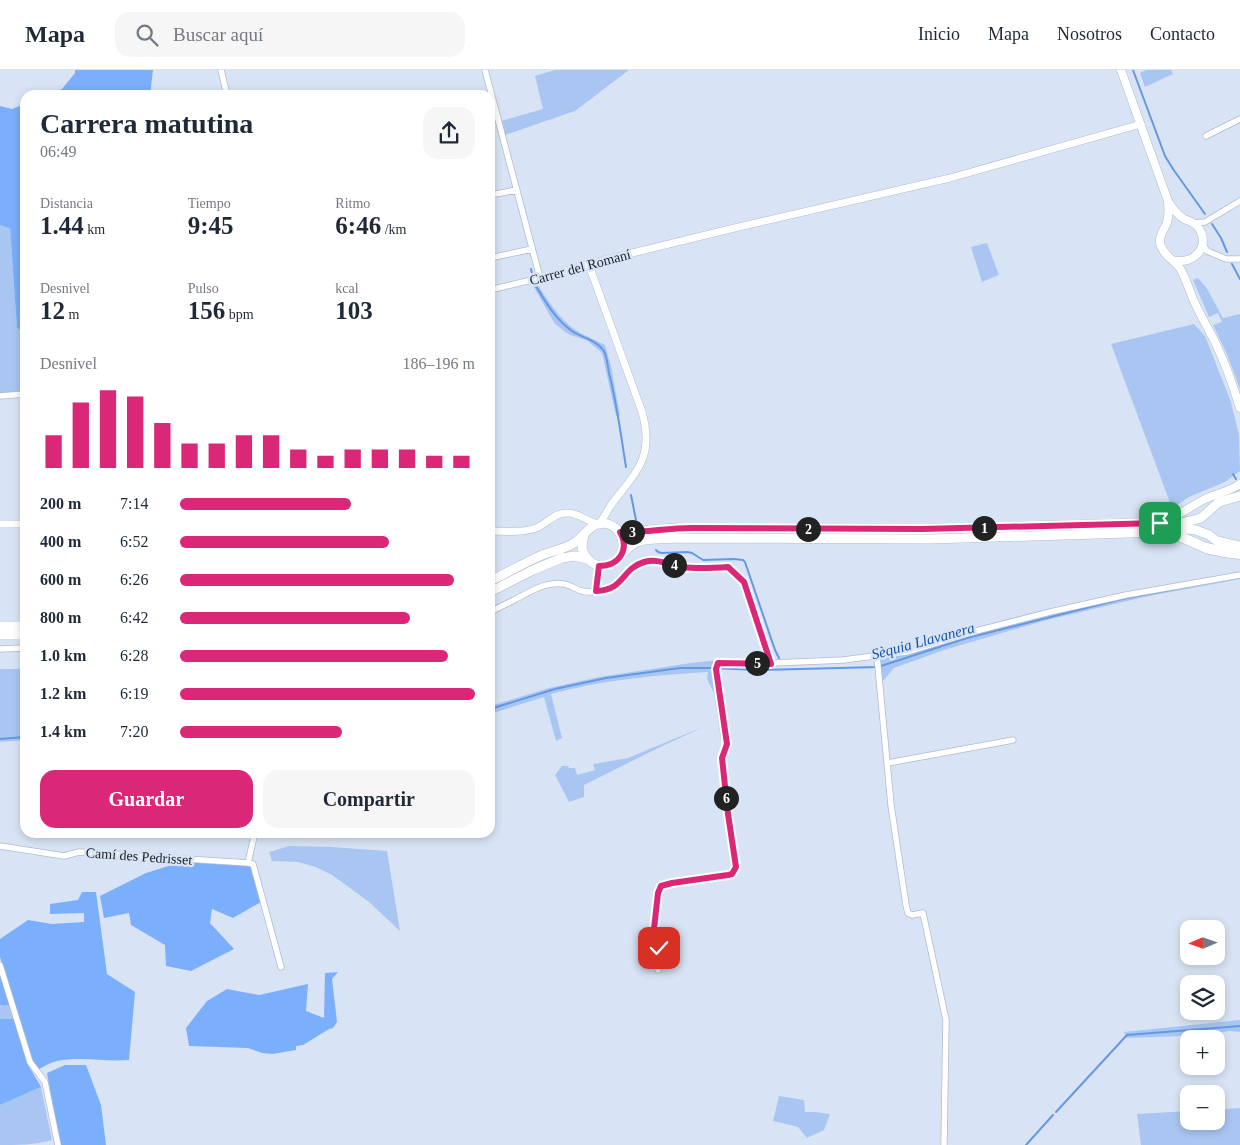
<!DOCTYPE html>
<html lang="es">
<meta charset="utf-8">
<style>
:root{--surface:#fff;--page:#f6f6f7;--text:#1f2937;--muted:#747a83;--line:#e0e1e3;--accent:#db2777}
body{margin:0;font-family:Georgia,serif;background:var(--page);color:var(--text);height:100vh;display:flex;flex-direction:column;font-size:19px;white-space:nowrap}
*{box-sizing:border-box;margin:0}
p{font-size:16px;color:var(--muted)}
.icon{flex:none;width:28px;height:28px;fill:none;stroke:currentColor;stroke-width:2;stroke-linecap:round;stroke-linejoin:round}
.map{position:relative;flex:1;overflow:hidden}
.panel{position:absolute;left:20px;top:20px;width:475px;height:748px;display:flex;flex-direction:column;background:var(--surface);border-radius:15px;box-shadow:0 2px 8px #0003}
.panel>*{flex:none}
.needle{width:32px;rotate:268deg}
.fabs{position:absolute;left:1180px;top:850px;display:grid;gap:10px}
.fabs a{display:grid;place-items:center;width:45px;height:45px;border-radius:10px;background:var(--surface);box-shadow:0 2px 8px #0003;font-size:25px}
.pin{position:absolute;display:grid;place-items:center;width:42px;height:42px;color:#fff;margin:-21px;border-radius:10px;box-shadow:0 2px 8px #0006}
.km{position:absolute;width:25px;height:25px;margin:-12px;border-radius:50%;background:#222;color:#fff;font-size:14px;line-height:25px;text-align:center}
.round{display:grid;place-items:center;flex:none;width:52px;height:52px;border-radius:15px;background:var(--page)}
.overview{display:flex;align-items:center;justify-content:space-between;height:85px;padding:0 20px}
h1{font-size:28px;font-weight:700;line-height:38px}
.figures{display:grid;grid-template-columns:repeat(3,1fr);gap:8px;height:85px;padding:5px 20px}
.figures div{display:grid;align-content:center}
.figures b{font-size:25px;font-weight:700}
.figures small{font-size:14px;font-weight:400}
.figures p{font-size:14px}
.chart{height:140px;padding:10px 20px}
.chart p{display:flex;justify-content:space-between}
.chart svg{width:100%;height:90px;margin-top:5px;stroke:var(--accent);stroke-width:6}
.primary-button{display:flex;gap:10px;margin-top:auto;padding:10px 20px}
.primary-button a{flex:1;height:58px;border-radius:15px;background:var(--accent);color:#fff;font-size:20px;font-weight:700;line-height:58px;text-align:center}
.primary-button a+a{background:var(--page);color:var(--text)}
ul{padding:0 20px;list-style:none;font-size:16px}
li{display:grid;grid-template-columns:80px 60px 1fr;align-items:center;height:38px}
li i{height:12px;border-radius:6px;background:var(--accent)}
header{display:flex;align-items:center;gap:30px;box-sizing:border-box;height:70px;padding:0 25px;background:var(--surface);border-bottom:1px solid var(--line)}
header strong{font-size:24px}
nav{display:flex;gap:28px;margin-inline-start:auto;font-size:18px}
.search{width:350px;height:45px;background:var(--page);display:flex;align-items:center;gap:12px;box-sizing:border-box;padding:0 18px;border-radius:15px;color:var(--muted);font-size:19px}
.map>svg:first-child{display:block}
.green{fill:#a9c6f2}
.forest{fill:#7baefb}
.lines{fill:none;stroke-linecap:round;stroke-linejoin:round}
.stream{stroke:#6598e3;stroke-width:2}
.minor-casing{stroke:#b0bbcc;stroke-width:7}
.tertiary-casing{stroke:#b0bbcc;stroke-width:8}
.secondary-casing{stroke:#b0bbcc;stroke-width:9}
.primary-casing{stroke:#b0bbcc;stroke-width:10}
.trunk-casing{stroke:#b0bbcc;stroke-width:11}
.minor{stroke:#fff;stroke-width:5.5}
.tertiary{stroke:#fff;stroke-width:7}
.secondary{stroke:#fff;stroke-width:8}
.primary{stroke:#fff;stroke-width:9}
.trunk{stroke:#fff;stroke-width:10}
.route-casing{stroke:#fff;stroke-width:10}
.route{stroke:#db2777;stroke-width:6}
.labels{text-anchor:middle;stroke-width:5;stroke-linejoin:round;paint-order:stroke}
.street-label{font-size:14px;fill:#1d2127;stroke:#d8e4f5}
.water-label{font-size:15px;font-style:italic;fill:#1253ab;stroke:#d8e4f5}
</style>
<header>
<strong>Mapa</strong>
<div class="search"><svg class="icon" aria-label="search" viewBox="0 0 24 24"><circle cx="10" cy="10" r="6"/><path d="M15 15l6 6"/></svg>Buscar aquí</div>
<nav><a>Inicio</a><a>Mapa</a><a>Nosotros</a><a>Contacto</a></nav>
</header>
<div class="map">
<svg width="1240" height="1075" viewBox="0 0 1240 1075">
<rect width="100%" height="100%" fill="#d8e4f5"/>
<path class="green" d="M555 0H629L575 41 505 65 501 51 543 39 535 6Z
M1146 0H1171L1173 4 1145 17 1140 3Z
M0 155 10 157 17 258 25 263V321L0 324Z
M987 173 999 205 982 212 971 177Z
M1198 208 1206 217 1223 248 1240 244V319L1226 282 1213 255 1222 252 1218 243 1209 247 1193 210Z
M536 212C547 229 559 249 577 261 585 266 596 270 605 275L611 296 620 346H616L602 283 588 271 568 264 555 254 532 214Z
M1194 254 1205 266 1231 332 1239 365 1240 401 1225 412 1189 427 1172 438 1111 274Z
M1240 508V509L1144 527 1043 551 944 580 894 598 882 612 880 588 1054 543 1126 527Z
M719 590 712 596 724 670H721L714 623 707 609 708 602C657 605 601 610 551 624L562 668 556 671 544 627 490 644V636L549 618 599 607 691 593Z
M0 599H25V670L0 672Z
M705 656 652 681 584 715V727L569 732 555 705 562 696H568L569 698H575L577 705 595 700 593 694 628 688Z
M289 776 332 777 387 781 400 861 369 832 332 805 316 797 298 792 272 791 269 782Z
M0 935H11L15 949H0Z
M1240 950V962L1229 961 1210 965 1127 968 1124 962Z
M41 1017 52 1070C35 1075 18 1075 0 1075V1035Z
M779 1026 804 1030 805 1042H816L830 1044 824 1060 807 1068 798 1057 773 1051Z
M1240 1038V1075H1141L1137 1044 1189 1041V1051H1216V1040Z"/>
<path class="forest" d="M75 0H153L150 25H47L62 19 75 3Z
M25 34V263L17 258 10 158 0 155V36L12 39Z
M181 792 251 796 261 832 233 848 212 839 210 853 234 879 191 901 166 896 165 875 131 855 129 843 104 848 100 826 146 803Z
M82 822H96L107 904 135 922 129 990C105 992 81 986 57 991 51 992 45 996 39 999L32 992 0 887V869L28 850 52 854 84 852V843L50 844V834L78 830Z
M338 902 332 909 337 952 333 958 329 959 303 975 296 976V980L273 984 262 983 248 978 189 976 186 958 207 931 227 919 259 925 308 914 306 941 324 948 325 903Z
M0 904 11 935H0Z
M0 949H15L27 993 41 1017 0 1035Z
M65 995H86L101 1035 106 1075H60L47 1003Z"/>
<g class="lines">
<path class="stream" d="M1133 0 1165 86 1173 99 1205 144
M1212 154 1221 168 1227 182
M1232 194 1240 209
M531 199 533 207
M534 213C545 231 555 249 572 261 582 268 597 270 604 281 607 287 608 297 609 303 617 334 621 366 626 397
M1233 404 1236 409
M631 425 636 450
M656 480 658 482 662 483 687 482 692 483 703 490 734 489 743 490 745 492 775 580 779 588
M490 639 555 619 606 608 680 598H711L758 600 878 597 967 568 1122 529 1175 519
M0 669 25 667
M1056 1042 1127 965 1240 956
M1026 1075 1053 1045"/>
<g class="minor-casing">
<path id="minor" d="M221 0 227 25
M485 0 540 208 490 220
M1206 66 1240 49
M490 125 517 120
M1194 153 1205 152 1240 131
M1202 173 1207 181 1226 189H1240
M490 188 532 179
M0 326 25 324
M597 521 599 496
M490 542C498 538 506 534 514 530 530 522 545 511 564 514 571 515 576 520 582 521 589 523 598 522 605 521 622 518 626 497 645 492 657 488 667 494 679 496 695 500 712 498 728 497L744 512 771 593
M0 579 25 578
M877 586 891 735 906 835 908 843 912 845 923 843 946 950 944 1075
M888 693 1013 670
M0 776 64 786 79 782 248 793 255 762
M248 793 253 794 281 897
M0 895 30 992 45 1012 58 1075
M658 900 659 878 653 868 658 823 661 816 672 813 728 805 733 804 736 797 728 743 722 688 727 674 716 599 718 593H773L843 590 906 582 976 561 1050 542 1126 525 1240 505"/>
</g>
<g class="tertiary-casing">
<path id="tertiary" d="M589 195 642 342C654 385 639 399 614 431 608 438 605 447 599 454
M540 208 604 190 726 160 950 108 1141 54
M0 454H25
M490 461C504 461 520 463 533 459 546 456 553 442 568 443 578 443 587 451 597 454"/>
</g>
<g class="secondary-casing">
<path id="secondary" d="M1121 0 1168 131C1172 138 1177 144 1184 149 1189 151 1194 152 1198 157 1212 175 1194 196 1173 190
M1168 133C1169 141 1169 148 1166 155 1163 161 1159 166 1160 173 1162 185 1175 190 1181 200 1186 209 1189 219 1193 229 1199 243 1207 256 1214 270 1225 292 1233 315 1240 338
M1163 452C1178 447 1189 437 1203 430 1215 424 1229 422 1240 414"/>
</g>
<g class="primary-casing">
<path id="primary" d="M620 462H631L659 459 691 458 922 459 1186 452 1201 448 1219 432 1240 426
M584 465C581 475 581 483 589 490 596 498 609 498 617 490 624 484 627 476 637 472 649 468 663 469 675 468L930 469 1161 462 1189 459 1196 460 1209 465 1217 471 1240 476
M490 511C507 503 524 493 542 485 552 481 565 479 574 473 583 468 587 457 598 454 615 450 627 467 622 483
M490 522 533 500 562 488 574 486 587 489
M0 556H25
M0 565H25"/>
</g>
<g class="trunk-casing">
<path id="trunk" d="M1161 462 1179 466 1206 478 1225 482 1240 484"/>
</g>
<use href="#minor" class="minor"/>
<use href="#tertiary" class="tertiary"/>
<use href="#secondary" class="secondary"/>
<use href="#primary" class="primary"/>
<use href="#trunk" class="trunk"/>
</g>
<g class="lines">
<g class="route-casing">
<path id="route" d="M659 878 653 868 658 823 661 816 672 813 728 805 732 804 736 797 728 744 722 688 727 674 716 599 718 593 771 594 744 512 728 497C713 498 698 499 682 497 669 495 658 488 644 492 621 499 625 520 596 521L599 496C619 496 630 480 620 462 644 463 667 458 691 458L922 459 1160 453"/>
</g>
<use href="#route" class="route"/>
</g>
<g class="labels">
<g class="street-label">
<text transform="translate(580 197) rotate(-15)" y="5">Carrer del Romaní</text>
<text transform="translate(139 786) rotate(4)" y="5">Camí des Pedrisset</text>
</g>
<g class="water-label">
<text transform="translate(923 571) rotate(-15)" y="5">Sèquia Llavanera</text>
</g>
</g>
</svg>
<div class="fabs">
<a><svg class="needle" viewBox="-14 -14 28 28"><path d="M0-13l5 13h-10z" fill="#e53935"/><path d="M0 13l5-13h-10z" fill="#747a83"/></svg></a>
<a><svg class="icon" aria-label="layers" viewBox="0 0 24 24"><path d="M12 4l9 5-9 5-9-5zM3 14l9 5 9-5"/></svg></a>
<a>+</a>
<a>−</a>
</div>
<div class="pin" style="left:1160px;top:453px;background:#1e9e55"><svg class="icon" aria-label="arrive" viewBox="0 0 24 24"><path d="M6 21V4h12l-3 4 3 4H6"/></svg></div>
<div class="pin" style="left:659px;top:878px;background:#d93025"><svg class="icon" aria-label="check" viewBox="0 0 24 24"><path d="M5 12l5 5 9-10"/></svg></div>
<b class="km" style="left:984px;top:458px">1</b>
<b class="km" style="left:808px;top:459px">2</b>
<b class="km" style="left:632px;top:462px">3</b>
<b class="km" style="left:674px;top:495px">4</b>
<b class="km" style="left:757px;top:593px">5</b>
<b class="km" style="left:726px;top:728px">6</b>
<section class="panel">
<div class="overview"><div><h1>Carrera matutina</h1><p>06:49</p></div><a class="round"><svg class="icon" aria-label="share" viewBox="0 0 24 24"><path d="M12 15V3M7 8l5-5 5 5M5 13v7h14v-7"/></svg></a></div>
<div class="figures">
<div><p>Distancia</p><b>1.44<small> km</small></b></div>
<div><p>Tiempo</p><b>9:45</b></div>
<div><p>Ritmo</p><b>6:46<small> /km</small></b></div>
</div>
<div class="figures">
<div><p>Desnivel</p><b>12<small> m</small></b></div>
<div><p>Pulso</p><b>156<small> bpm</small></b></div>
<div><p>kcal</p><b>103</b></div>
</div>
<div class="chart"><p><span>Desnivel</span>186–196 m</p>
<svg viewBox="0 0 160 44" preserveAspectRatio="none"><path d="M5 44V28M15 44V12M25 44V6M35 44V9M45 44V22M55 44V32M65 44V32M75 44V28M85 44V28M95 44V35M105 44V38M115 44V35M125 44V35M135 44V35M145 44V38M155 44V38"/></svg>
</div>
<ul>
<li><b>200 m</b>7:14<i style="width:58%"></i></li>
<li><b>400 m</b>6:52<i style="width:71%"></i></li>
<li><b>600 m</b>6:26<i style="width:93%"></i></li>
<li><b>800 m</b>6:42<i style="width:78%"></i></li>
<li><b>1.0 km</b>6:28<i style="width:91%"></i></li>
<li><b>1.2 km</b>6:19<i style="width:100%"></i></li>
<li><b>1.4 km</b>7:20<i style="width:55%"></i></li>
</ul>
<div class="primary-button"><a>Guardar</a><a>Compartir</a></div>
</section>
</div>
